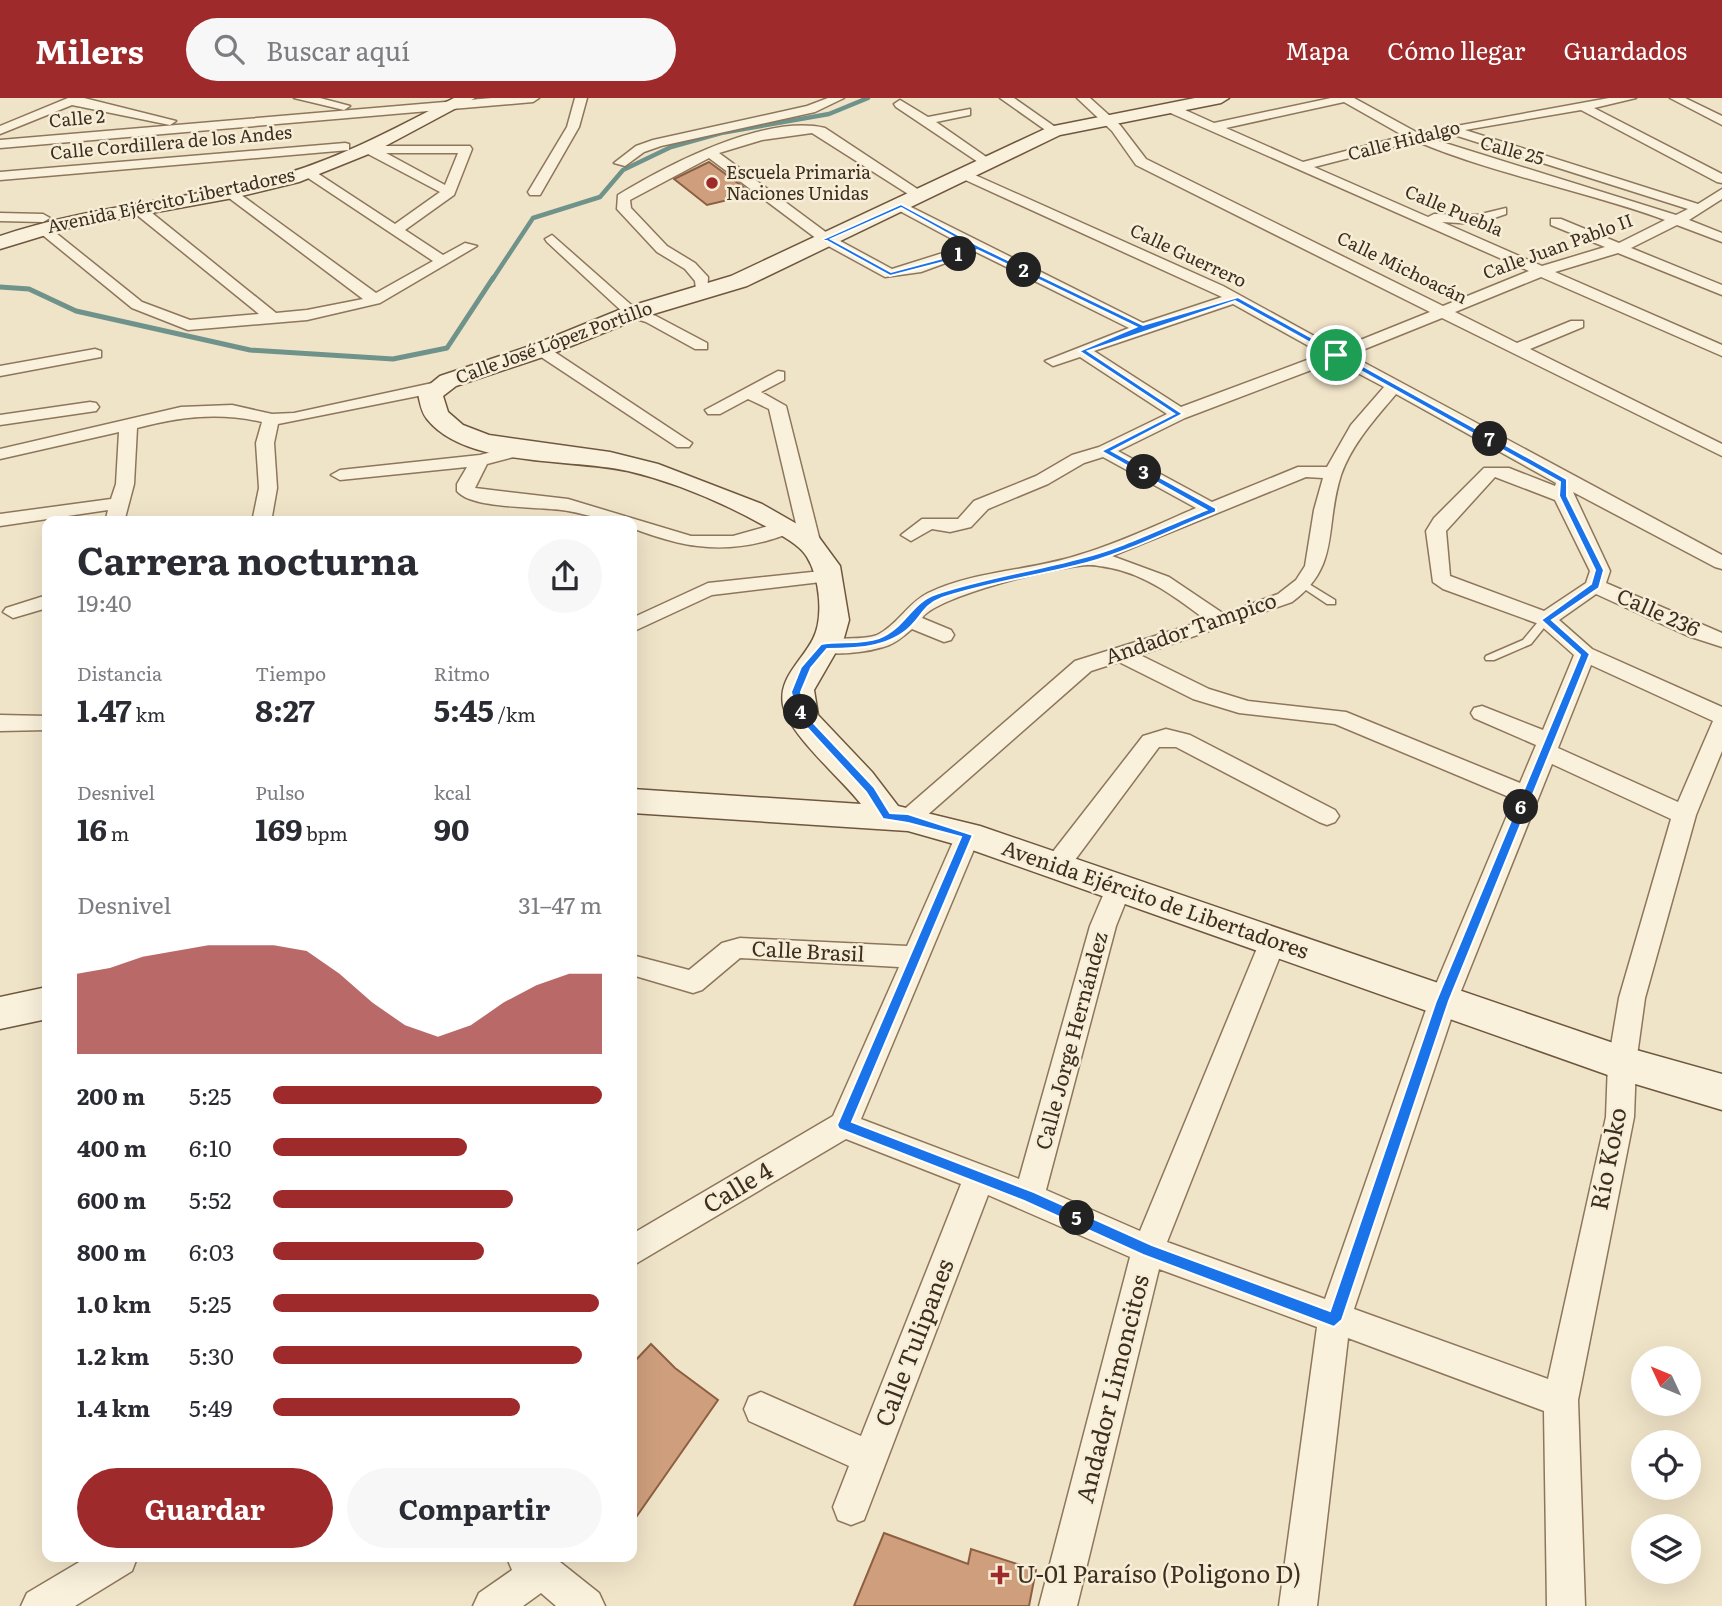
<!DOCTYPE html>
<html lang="es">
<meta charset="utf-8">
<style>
:root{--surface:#fff;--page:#f7f7f7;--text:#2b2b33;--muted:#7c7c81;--accent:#9e2a2b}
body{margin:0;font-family:Literata,serif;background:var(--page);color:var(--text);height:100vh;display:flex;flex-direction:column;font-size:26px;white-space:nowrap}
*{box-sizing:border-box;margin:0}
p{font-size:23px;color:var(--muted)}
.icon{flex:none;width:38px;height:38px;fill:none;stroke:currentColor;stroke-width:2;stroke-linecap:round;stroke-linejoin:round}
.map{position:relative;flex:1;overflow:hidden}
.drawer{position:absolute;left:42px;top:418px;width:595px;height:1046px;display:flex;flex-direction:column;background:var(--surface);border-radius:14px;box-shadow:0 7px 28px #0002}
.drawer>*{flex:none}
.needle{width:46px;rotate:314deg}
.fabs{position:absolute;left:1631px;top:1248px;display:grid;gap:14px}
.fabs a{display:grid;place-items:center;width:70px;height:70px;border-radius:50%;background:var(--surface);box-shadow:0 7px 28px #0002;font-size:35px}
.pin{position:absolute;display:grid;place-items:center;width:60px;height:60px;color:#fff;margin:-30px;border:4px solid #fff;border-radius:50%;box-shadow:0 2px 7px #0007}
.km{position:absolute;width:35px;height:35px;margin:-18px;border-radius:50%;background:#222;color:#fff;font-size:19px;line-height:35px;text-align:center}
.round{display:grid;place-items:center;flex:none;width:74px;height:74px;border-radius:37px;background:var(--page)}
.head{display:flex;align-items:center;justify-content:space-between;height:119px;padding:0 35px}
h1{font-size:38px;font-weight:700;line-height:52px}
.stats{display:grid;grid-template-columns:repeat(3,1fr);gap:10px;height:119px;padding:7px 35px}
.stats div{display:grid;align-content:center}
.stats b{font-size:30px;font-weight:700}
.stats small{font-size:19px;font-weight:400}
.stats p{font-size:19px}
.chart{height:196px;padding:14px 35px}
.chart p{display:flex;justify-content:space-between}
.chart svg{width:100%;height:126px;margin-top:7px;fill:var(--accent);opacity:.7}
.button{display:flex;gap:14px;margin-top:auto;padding:14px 35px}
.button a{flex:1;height:80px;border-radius:42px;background:var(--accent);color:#fff;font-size:28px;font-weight:700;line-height:80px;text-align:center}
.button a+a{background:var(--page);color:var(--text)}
ul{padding:0 35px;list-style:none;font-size:23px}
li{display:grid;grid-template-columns:112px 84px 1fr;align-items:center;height:52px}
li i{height:18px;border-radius:9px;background:var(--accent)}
header{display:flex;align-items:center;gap:42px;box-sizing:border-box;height:98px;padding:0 35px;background:var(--accent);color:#fff}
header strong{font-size:33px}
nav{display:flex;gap:38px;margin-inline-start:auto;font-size:24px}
.search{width:490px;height:63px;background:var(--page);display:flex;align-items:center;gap:18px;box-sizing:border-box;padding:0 24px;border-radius:38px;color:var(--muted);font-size:26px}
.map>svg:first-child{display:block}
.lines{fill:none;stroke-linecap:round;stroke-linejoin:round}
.stream-far1{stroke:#6f938a;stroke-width:4.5}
.stream{stroke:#6f938a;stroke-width:5}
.building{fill:#cf9f7d;stroke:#8d5f41;stroke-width:2}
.lane-casing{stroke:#8d765c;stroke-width:3}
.street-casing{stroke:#8d765c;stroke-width:3}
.secondary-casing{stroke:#6f573f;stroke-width:3}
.lane{fill:#faf1dc;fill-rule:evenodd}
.street{fill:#faf1dc;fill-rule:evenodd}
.secondary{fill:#faf1dc;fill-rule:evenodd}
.route{fill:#1a73e8;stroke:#fff;stroke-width:2;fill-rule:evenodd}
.poi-dot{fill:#9e2a2b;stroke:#f7eed8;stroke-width:2.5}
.labels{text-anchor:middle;stroke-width:5;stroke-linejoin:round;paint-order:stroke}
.far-street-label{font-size:18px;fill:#3d2e20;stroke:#f7eed8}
.far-poi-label{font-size:18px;fill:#3d2e20;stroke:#f7eed8;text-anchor:start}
.street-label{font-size:21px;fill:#3d2e20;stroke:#f7eed8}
.near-street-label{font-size:24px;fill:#3d2e20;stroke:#f7eed8}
.near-poi-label{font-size:24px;fill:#3d2e20;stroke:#f7eed8;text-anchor:start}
</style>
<header>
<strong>Milers</strong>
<div class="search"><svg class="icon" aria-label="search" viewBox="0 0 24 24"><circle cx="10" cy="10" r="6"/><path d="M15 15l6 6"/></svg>Buscar aquí</div>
<nav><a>Mapa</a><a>Cómo llegar</a><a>Guardados</a></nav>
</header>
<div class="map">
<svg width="1722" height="1508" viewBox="0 0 1722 1508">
<rect width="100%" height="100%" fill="#f0e4c8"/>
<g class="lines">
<path class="stream-far1" d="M492 182 533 120 600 99 623 72 671 49 721 35 829 16 868 0"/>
<path class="stream" d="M0 189 29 191 76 213 250 252 393 261 447 250 493 180"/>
</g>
<path class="building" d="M709 64 753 96 707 107 674 81Z
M651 1246 675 1270 718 1302 632 1425V1266Z
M884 1435 968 1466 971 1451 1036 1472 1029 1508H854Z"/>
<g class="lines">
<g class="lane-casing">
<path id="lane" d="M1304 483 1335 502V506H1327L1300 488V484Z
M1546 518 1551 521 1531 546 1494 562H1486L1485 560 1486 558 1523 542 1542 519Z"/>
</g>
<g class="street-casing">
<path id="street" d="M68 0H84L176 23 170 27 72 7 0 36V28Z
M294 0H320L350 8 344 12Z
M492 0H539L533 4 0 50V42Z
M575 0H587L579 29 540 97H530L528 94 567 29Z
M828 0H844L815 14 661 48 644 54 625 68 614 65 636 48 653 42 807 8Z
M1000 0H1014L1061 33 1051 36Z
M1077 0H1090L1120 27 1146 61 1443 208 1529 173 1166 13V7H1174L1214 25 1331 0H1354L1418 35 1609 0H1636L1594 10 1722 76V85L1717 84 1581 12 1465 32 1698 106 1722 91V101L1689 122 1722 135V144L1677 127 1631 150 1722 187V197L1618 155 1555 174 1722 247V258L1541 179 1455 214 1517 245 1571 223H1583V229L1530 251 1722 346V358L1442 220 1350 257 1722 457V471L1715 469 1573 394 1610 473 1606 485 1722 535V549L1688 538 1596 496 1559 522 1592 551 1722 609V653L1696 717 1645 900 1636 965 1634 1019 1578 1302 1585 1508H1547L1544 1313 1348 1240 1317 1508H1279L1317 1229 1159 1171 1077 1508H1039L1130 1159 988 1097 864 1422 851 1427 838 1422 833 1409 849 1368 749 1323 744 1311 749 1299 761 1294 861 1338 961 1086 846 1041 632 1168V1136L833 1018 899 869 740 860 702 892 693 895 632 877V857L689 872 722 845 740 840 907 848 956 737 959 731 968 728 977 731 980 737 861 1021 1019 1081 1090 828 1110 781 1119 778 1128 781 1132 788 1116 828 1046 1092 1140 1133 1260 843 1264 836 1273 833 1282 836 1286 843 1167 1144 1325 1201 1429 903 1514 701 1335 626 1239 615 1193 601 1119 564 1091 573 916 727 908 730 900 727 896 721 900 715 1075 563 1206 522C1178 501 1147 477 1111 470 1105 469 1096 467 1090 467 1061 467 936 498 922 520L951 532 954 537 951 542 944 544 912 531C905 537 897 544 889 547 874 553 823 562 813 548 822 535 863 545 879 536 899 525 908 505 928 495 976 472 1032 473 1082 456 1121 444 1159 426 1196 410L1103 359 1084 365 1048 386 988 411 971 429 950 434 932 431 911 443 901 437 922 421H958L974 403 1036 378 1072 357 1099 349 1167 316 1080 259 1053 268 1045 263 1129 230 976 154 921 174 885 179 821 144 709 60 630 102 631 110 667 148 695 165 708 179 707 199H697L695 183 685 171 657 154 617 111 618 97C669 66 765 16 825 30L928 98 916 101 812 35 762 42 719 55 831 138 892 171 965 148 896 111V105L901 104 1143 225 1222 199 961 80V74L966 73 1223 188 1338 251 1430 214 1136 67 1112 33ZM1344 4 1404 38 1303 64 1226 30ZM1448 35 1688 111 1676 117 1429 40ZM1416 43C1496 77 1583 92 1665 122L1619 145 1561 121H1551V127L1605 149 1542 168 1442 124 1477 126 1506 116V110L1477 117 1434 116 1428 119 1314 69ZM1233 206 1323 256 1181 309 1094 253ZM1335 263 1384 289 1351 327 1327 369H1298L1212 404 1118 353 1185 320ZM1396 296 1556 385 1555 388 1509 370H1484L1434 420 1426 433 1433 484 1443 491 1539 526 1574 557 1543 632 1482 608 1474 610 1471 615 1474 620 1536 647 1520 685 1346 614 1248 603 1209 591 1140 557 1292 504C1341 468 1324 430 1341 377 1352 346 1375 321 1396 296ZM1306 379 1323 380 1314 412 1305 468 1296 482 1278 496 1224 516 1169 479 1112 458ZM1495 379 1555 402 1590 473 1586 485 1544 513 1450 478 1446 433ZM1591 567 1713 623 1678 704 1558 650ZM1552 666 1671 721 1619 900 1608 965 1606 1019 1548 1281 1354 1211 1457 903Z
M1670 0H1685L1722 18V27Z
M900 2 928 19 970 11V17L936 24 995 65 984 68 896 9 894 6Z
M345 45 349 46V52L0 82V74Z
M366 48H470L472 51 454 97 405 132 443 157 465 145 477 148 380 205 307 222 188 232 132 210 34 130 46 127 142 204 190 222 259 216 132 113V107H142L276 215 307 212 363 201 221 94 233 91 376 195 433 163 299 74 311 71 395 126 440 94 368 56 364 51ZM386 55H458L445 87Z
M0 115 43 116 50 120 43 124 0 123Z
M552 137 637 212 656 218 707 245V251H695L646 224 627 218 547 144 545 141Z
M541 247 547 249 692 345 689 349H677L535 255 533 252Z
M95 251 101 253V259L0 278V268Z
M778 273 784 274V282L761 294 786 308 820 443 810 449 800 443 769 311 748 301 720 316H708L705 312Z
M437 284 445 289 443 293 278 326 274 345 277 390 271 424H252L259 390 256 345 262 324C218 314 180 319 137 330L134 386 124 424H105L108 412 0 428V416L111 401 116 386 119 334 0 361V351L181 309 232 307 272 316 294 315Z
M90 304 96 305 99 309 96 313 0 327V317Z
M519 347 525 348 528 352 525 356 487 366 475 390 568 401 691 438H733L786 423 796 429C789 437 776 440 766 443 717 456 679 448 632 430V424C609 424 590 417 568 413 543 408 472 412 457 393V386L467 369 340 382 331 377 340 372 480 357Z
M831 472 838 474 841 478 838 482 712 497 632 534V520L708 485Z
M47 497V510L13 520 3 514 6 510Z
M0 617 47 618V632L0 633Z
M1166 631 1190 637 1335 712 1339 718 1335 724 1327 727 1319 724 1176 649H1159L1066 774 1057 776 1048 774 1045 767 1048 760 1143 638Z
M86 1460H137L132 1473 75 1508H21L27 1495Z
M507 1460H555L599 1495 605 1508H556L541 1495 523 1508H473L479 1495 512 1472Z"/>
</g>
<g class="secondary-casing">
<path id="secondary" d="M454 0H475L376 53 299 84 233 100 69 130 0 151V138C85 109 175 103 262 82 330 66 392 32 454 0Z
M1195 0H1229L1221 5 1060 37 747 188 640 220 549 257 456 288 443 298 448 314 463 327 489 337 610 354 658 366 762 406 818 438 840 468 849 522 844 540 814 592 818 617 872 674 898 708 980 728 1622 948 1722 976V1012L1622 982 961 748 908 733 632 715V691L861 706C840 679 789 637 783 607 778 580 802 563 813 541 824 520 820 480 807 459 801 449 789 442 779 436 733 409 679 385 628 373 571 360 466 370 427 321 421 314 420 304 418 296L440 278 533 247 624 210 731 178 1049 29Z
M47 889V921L0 931V899Z"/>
</g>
<use href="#lane" class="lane"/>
<use href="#street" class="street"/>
<use href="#secondary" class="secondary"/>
</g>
<path class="route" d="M901 106 979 148 1143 227 1238 199 1567 381V398L1604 472 1599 490 1552 522 1590 556 1449 903 1342 1222 1334 1229 1143 1157 1024 1103 839 1031 837 1027 961 739 908 725 883 721 866 694 797 619 791 594 801 569 821 546C840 542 859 547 879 540 904 531 911 504 936 496 984 480 1033 473 1081 460 1123 450 1165 428 1206 412L1101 353 1174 316 1079 253 1136 229 977 152 948 163 890 178 823 141ZM901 110 972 149 943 160 891 174 831 141ZM1235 203 1560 384 1559 398 1595 472 1591 486 1541 522 1580 557 1436 903 1330 1213 1152 1147 1034 1094 852 1024 973 737 908 716 890 715 874 689 807 618 801 594 811 570 827 551C857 551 894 550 915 524 924 513 927 506 942 500 990 484 1038 478 1087 465 1130 453 1174 431 1216 414V410L1112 353 1183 316 1088 253Z"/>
<g class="poi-dot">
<circle cx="712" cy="85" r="7"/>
<path d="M996.5 1466.5h7v7h7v7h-7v7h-7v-7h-7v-7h7z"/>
</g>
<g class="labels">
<g class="far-street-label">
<text transform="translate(77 21) rotate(-5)" y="6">Calle 2</text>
<text transform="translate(1404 43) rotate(-14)" y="6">Calle Hidalgo</text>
<text transform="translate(171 45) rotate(-5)" y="6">Calle Cordillera de los Andes</text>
<text transform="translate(1512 53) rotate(15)" y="6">Calle 25</text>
<text transform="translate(171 103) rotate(-12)" y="6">Avenida Ejército Libertadores</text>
<text transform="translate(1454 113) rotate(23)" y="6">Calle Puebla</text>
<text transform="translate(1558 149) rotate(-20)" y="6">Calle Juan Pablo II</text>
<text transform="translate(1188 158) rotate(25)" y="6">Calle Guerrero</text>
<text transform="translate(1402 170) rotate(26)" y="6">Calle Michoacán</text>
<text transform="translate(554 245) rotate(-20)" y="6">Calle José López Portillo</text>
</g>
<g class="far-poi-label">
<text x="726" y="81">Escuela Primaria<tspan x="726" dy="21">Naciones Unidas</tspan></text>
</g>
<g class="street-label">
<text transform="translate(1658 515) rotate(24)" y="7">Calle 236</text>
<text transform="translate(1191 531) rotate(-19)" y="7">Andador Tampico</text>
<text transform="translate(1155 802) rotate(19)" y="7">Avenida Ejército de Libertadores</text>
<text transform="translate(808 854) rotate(3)" y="7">Calle Brasil</text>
<text transform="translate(1072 943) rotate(-75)" y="7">Calle Jorge Hernández</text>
</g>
<g class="near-street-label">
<text transform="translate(1609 1061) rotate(-79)" y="8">Río Koko</text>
<text transform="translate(738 1090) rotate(-31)" y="8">Calle 4</text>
<text transform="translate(915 1245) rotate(-69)" y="8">Calle Tulipanes</text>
<text transform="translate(1113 1291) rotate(-76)" y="8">Andador Limoncitos</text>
</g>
<g class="near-poi-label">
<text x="1016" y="1485">U-01 Paraíso (Poligono D)</text>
</g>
</g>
</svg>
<div class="fabs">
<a><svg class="needle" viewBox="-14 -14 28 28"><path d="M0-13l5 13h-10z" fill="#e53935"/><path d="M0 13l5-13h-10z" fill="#7c7c81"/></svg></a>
<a><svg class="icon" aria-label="locate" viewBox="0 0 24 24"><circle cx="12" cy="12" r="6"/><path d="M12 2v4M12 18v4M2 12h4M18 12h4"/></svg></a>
<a><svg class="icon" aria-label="layers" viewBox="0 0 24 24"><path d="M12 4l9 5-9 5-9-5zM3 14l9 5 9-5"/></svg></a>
</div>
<div class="pin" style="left:1336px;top:257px;background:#1e9e55"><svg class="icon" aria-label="arrive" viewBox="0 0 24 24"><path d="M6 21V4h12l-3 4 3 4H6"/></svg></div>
<b class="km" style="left:959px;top:156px">1</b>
<b class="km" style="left:1024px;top:172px">2</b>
<b class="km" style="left:1144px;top:374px">3</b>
<b class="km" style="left:801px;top:614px">4</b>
<b class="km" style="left:1077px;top:1120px">5</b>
<b class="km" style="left:1521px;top:709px">6</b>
<b class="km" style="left:1490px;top:341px">7</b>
<section class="drawer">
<div class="head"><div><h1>Carrera nocturna</h1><p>19:40</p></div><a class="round"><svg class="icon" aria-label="share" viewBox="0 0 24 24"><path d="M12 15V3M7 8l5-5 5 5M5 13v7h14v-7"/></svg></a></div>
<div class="stats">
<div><p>Distancia</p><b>1.47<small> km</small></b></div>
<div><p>Tiempo</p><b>8:27</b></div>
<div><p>Ritmo</p><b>5:45<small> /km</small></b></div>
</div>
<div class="stats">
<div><p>Desnivel</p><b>16<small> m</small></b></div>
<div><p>Pulso</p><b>169<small> bpm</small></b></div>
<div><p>kcal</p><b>90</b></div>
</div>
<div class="chart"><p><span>Desnivel</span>31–47 m</p>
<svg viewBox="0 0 160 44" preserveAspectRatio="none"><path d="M0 44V16L10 14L20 10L30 8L40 6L50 6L60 6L70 8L80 16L90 26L100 34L110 38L120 34L130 26L140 20L150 16L160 16V44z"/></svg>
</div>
<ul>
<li><b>200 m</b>5:25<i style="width:100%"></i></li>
<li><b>400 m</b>6:10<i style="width:59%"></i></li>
<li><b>600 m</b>5:52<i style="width:73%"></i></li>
<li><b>800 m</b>6:03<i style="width:64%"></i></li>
<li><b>1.0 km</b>5:25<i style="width:99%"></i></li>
<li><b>1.2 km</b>5:30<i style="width:94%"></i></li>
<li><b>1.4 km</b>5:49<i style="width:75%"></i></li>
</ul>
<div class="button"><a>Guardar</a><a>Compartir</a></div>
</section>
</div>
